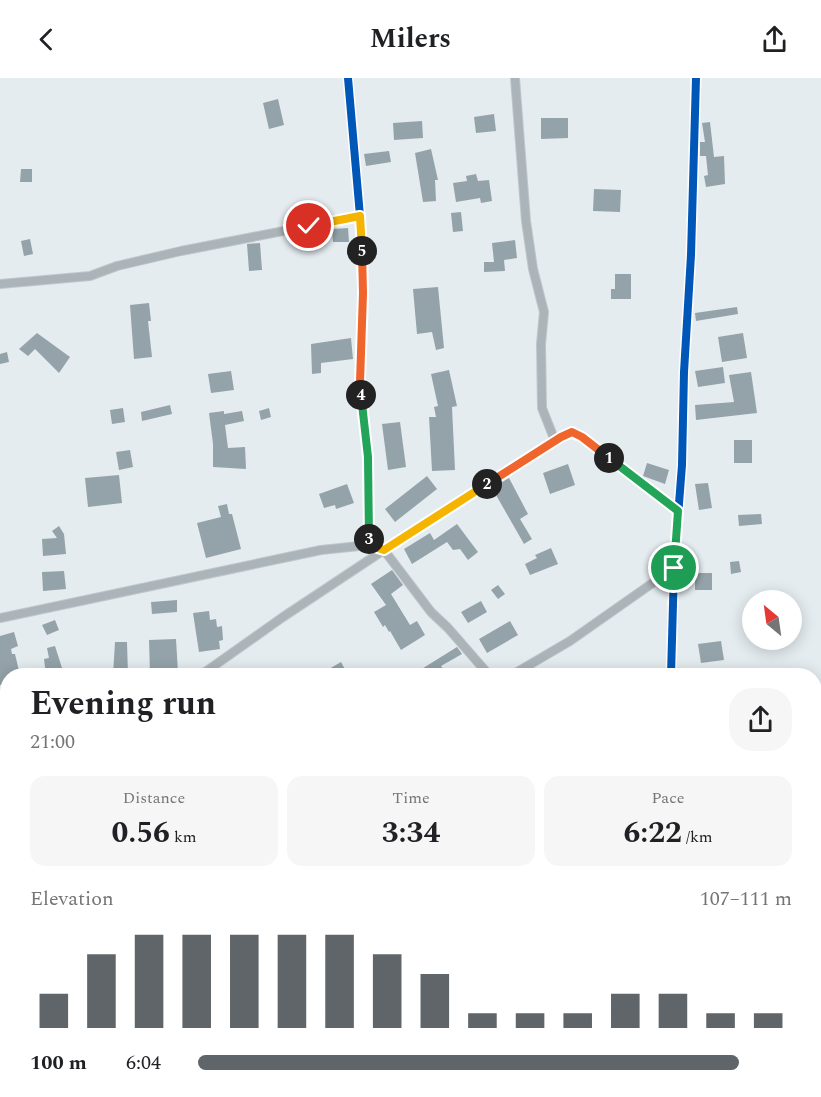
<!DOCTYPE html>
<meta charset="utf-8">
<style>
:root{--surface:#fff;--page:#f6f6f6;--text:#202124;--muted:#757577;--accent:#5f6568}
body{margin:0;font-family:Spectral,serif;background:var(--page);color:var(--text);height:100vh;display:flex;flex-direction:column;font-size:22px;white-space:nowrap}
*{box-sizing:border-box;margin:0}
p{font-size:20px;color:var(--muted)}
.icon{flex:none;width:33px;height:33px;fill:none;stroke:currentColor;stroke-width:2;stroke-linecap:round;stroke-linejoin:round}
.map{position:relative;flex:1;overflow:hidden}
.details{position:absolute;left:0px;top:590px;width:822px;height:430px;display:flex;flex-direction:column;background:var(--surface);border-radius:24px 24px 0 0;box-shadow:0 3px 15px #0003}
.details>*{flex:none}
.needle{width:39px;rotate:331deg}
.tools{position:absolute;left:742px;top:512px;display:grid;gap:12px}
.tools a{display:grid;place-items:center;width:60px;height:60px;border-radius:50%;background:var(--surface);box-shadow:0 3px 15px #0003;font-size:30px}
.pin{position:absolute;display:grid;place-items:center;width:51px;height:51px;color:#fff;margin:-26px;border:3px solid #fff;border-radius:50%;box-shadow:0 2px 6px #0007}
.km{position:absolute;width:30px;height:30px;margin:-15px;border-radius:50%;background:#222;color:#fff;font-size:16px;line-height:30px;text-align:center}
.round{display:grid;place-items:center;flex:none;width:63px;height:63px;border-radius:24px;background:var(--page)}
.summary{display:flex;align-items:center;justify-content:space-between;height:102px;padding:0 30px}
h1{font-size:33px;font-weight:700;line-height:45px}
.figures{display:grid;grid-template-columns:repeat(3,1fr);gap:9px;height:102px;padding:6px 30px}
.figures div{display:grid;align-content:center;border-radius:15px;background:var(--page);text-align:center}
.figures b{font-size:30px;font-weight:700}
.figures small{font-size:16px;font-weight:400}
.figures p{font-size:16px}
.chart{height:168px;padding:12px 30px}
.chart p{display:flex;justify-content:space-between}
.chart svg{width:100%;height:108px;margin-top:6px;stroke:var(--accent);stroke-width:6}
ul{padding:0 30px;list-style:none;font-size:20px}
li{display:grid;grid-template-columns:96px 72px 1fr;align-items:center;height:45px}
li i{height:15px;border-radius:8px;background:var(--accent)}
header{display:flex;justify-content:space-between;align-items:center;height:78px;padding:0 30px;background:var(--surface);font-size:27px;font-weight:700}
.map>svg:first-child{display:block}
.building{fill:#94a3a9}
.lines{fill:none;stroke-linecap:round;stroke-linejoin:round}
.street-casing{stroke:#c0c6ca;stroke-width:10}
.street{stroke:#abb4b8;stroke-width:8}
.cycleway-casing{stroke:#fff;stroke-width:11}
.cycleway{stroke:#0057b8;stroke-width:8}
.split-1-casing{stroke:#fff;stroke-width:12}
.split-2-casing{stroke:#fff;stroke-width:12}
.split-3-casing{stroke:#fff;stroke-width:12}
.split-4-casing{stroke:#fff;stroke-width:12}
.split-5-casing{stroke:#fff;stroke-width:12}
.split-6-casing{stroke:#fff;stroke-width:12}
.split-1{stroke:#22a559;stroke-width:8}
.split-2{stroke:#f0652b;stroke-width:8}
.split-3{stroke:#f5b400;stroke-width:8}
.split-4{stroke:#22a559;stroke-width:8}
.split-5{stroke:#f0652b;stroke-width:8}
.split-6{stroke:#f5b400;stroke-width:8}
</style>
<header><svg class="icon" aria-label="back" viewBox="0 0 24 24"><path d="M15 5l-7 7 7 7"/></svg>Milers<svg class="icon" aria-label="share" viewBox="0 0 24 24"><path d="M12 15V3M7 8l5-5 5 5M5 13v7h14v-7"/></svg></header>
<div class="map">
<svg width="821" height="1019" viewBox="0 0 821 1019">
<rect width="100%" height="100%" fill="#e4ecf0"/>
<path class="building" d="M278 21 284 47 269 51 263 25Z
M494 36 496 53 476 55 474 39Z
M541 40H568V60L541 61Z
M422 43 423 60 394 62 393 45Z
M710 44 714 79 724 78 725 106 706 109 704 98 708 97 706 78H700V64H705L702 45Z
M431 71 438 102H435L436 123 423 124 415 75Z
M389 73 391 84 366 88 364 76Z
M21 91H32V104H20Z
M476 96 478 103 489 102 492 123 481 125 480 120 456 124 453 105 467 103 466 98Z
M594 111 621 112 620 134 593 133Z
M461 134 463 153 453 154 451 135Z
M348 150 349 164H333L332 151Z
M30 161 33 176 24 178 21 163Z
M515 162 517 180 504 182 505 193 484 194V184H494L492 165Z
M260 165 262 192 249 193 247 166Z
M615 196H631V221H611V211H615Z
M438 209 444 270 436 272 432 254 417 256 413 211Z
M149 225 151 243H148L152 279 134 281 130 227Z
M737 229 738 236 696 243 695 235Z
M37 255 70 279 59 295 35 271 28 278 19 271Z
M743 255 747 280 722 284 718 259Z
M351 260 353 281 321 285V295L312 296 311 266Z
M7 274 9 284 0 286V276Z
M723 289 725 305 698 309 695 293Z
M449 292 457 328 452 329 455 392 432 393 429 339H436L434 329 438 328 431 296Z
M231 293 234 312 211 315 208 296Z
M751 294 757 335 696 342 695 327 734 324 729 297Z
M170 327 172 336 142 343 141 334Z
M123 330 125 344 112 346 110 332Z
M269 330 271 339 261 342 259 333Z
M224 333V336L242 333 244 343 225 347 228 370 245 369 246 391 213 389V366L209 335Z
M400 344 406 389 388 392 382 346Z
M734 362H752V385H734Z
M130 372 133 389 119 392 116 374Z
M647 385 669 392 665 406 643 398Z
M568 386 575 407 550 416 543 395Z
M119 397 122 425 88 429 85 400Z
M427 398 437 411 395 444 385 431Z
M509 400 528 436 520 441 532 461 524 466 492 410Z
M708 405 712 430 699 432 695 406Z
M347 406 354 425 336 431 335 427 324 430 319 416Z
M227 426 229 436H232L241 471 206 480 197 445 221 439 218 428Z
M761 436 762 446 739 448 738 437Z
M457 446 478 474 468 482 460 471 453 472 447 464 412 486 404 471 430 455 434 462Z
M59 448 64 456 66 476 43 478 42 461 57 460 52 453Z
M551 470 558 486 530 497 525 486 537 480 535 477Z
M739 483 741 494 731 496 730 484Z
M392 492 403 507 391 516 410 547 417 543 425 557 401 572 390 553 389 554 385 547 383 549 374 534 386 527 371 506Z
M64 493 66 511 43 513 42 494Z
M695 495H712V512H695Z
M498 507 505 516 498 521 491 512Z
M177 522V534L152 536 151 524Z
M481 523 487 534 468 545 461 534Z
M209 533 210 542 216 541 217 549 222 548 223 562 219 563 220 571 199 574 193 535Z
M55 542 59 552 47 557 42 547Z
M510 543 518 557 487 575 479 561Z
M14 554 18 568 11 571 12 576H15L20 597H8V606L0 607V558Z
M176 561 178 595 150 596 149 562Z
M721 563 724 582 701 585 698 566Z
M115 564H127L128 597H113Z
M55 568 63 593 46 597 44 581 49 580 47 570Z
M457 569 462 576 441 588 443 591 433 597H412Z
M341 584 348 597H332L329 591Z"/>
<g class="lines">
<g class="street-casing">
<path id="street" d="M348 0 360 138 363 215 360 304 368 379 369 467 384 472 561 359 571 355 582 359 678 433
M515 0 526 143 533 191 544 234 541 266 542 330 555 363
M0 206 90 198 117 188 181 173 360 138
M0 540 321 472 369 467
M201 597 283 539 384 472 431 534 448 550 489 597
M512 597 570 563 674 490
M671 597 674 490 682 387 684 294 691 177 696 0
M0 729 8 725
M814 762 821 743
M821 859 819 884 821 904
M0 950 8 946
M729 1012V1019
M799 1012 800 1019"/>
</g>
<use href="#street" class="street"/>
<g class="cycleway-casing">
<path id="cycleway" d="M348 0 360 138 363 215 360 304 368 379 369 467 384 472 561 359 571 355 582 359 678 433
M671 597 674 490 682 387 684 294 691 177 696 0"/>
</g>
<use href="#cycleway" class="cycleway"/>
</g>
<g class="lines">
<g class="split-1-casing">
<path id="split-1" d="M609 380 678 433 674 490"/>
</g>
<g class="split-2-casing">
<path id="split-2" d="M487 406 561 359 572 354 582 359 609 380"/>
</g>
<g class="split-3-casing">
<path id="split-3" d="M369 461V467L384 472 487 406"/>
</g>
<g class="split-4-casing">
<path id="split-4" d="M361 317 368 379 369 461"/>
</g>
<g class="split-5-casing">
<path id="split-5" d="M361 317 360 304 363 215 362 173"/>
</g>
<g class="split-6-casing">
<path id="split-6" d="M309 148 360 138 362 173"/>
</g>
<use href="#split-1" class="split-1"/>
<use href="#split-2" class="split-2"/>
<use href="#split-3" class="split-3"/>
<use href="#split-4" class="split-4"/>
<use href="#split-5" class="split-5"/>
<use href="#split-6" class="split-6"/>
</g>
</svg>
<div class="tools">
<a><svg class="needle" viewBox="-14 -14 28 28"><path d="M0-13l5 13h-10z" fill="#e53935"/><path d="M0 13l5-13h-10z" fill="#757577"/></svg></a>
</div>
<div class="pin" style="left:674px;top:490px;background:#1e9e55"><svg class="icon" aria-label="arrive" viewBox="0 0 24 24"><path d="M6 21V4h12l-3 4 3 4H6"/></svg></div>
<div class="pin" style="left:309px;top:148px;background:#d93025"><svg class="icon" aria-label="check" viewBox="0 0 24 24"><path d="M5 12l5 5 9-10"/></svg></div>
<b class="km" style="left:609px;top:380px">1</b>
<b class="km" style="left:487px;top:406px">2</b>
<b class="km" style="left:369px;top:461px">3</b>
<b class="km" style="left:361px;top:317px">4</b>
<b class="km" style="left:362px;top:173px">5</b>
<section class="details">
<div class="summary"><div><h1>Evening run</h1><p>21:00</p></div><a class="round"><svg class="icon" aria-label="share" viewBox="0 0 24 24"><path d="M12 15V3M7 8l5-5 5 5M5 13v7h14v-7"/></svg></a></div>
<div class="figures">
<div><p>Distance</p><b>0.56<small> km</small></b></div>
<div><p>Time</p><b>3:34</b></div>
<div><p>Pace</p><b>6:22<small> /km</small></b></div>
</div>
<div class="chart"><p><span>Elevation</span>107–111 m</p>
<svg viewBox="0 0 160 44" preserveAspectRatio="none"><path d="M5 44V30M15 44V14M25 44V6M35 44V6M45 44V6M55 44V6M65 44V6M75 44V14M85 44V22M95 44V38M105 44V38M115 44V38M125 44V30M135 44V30M145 44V38M155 44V38"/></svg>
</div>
<ul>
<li><b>100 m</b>6:04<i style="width:91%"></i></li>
</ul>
</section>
</div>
